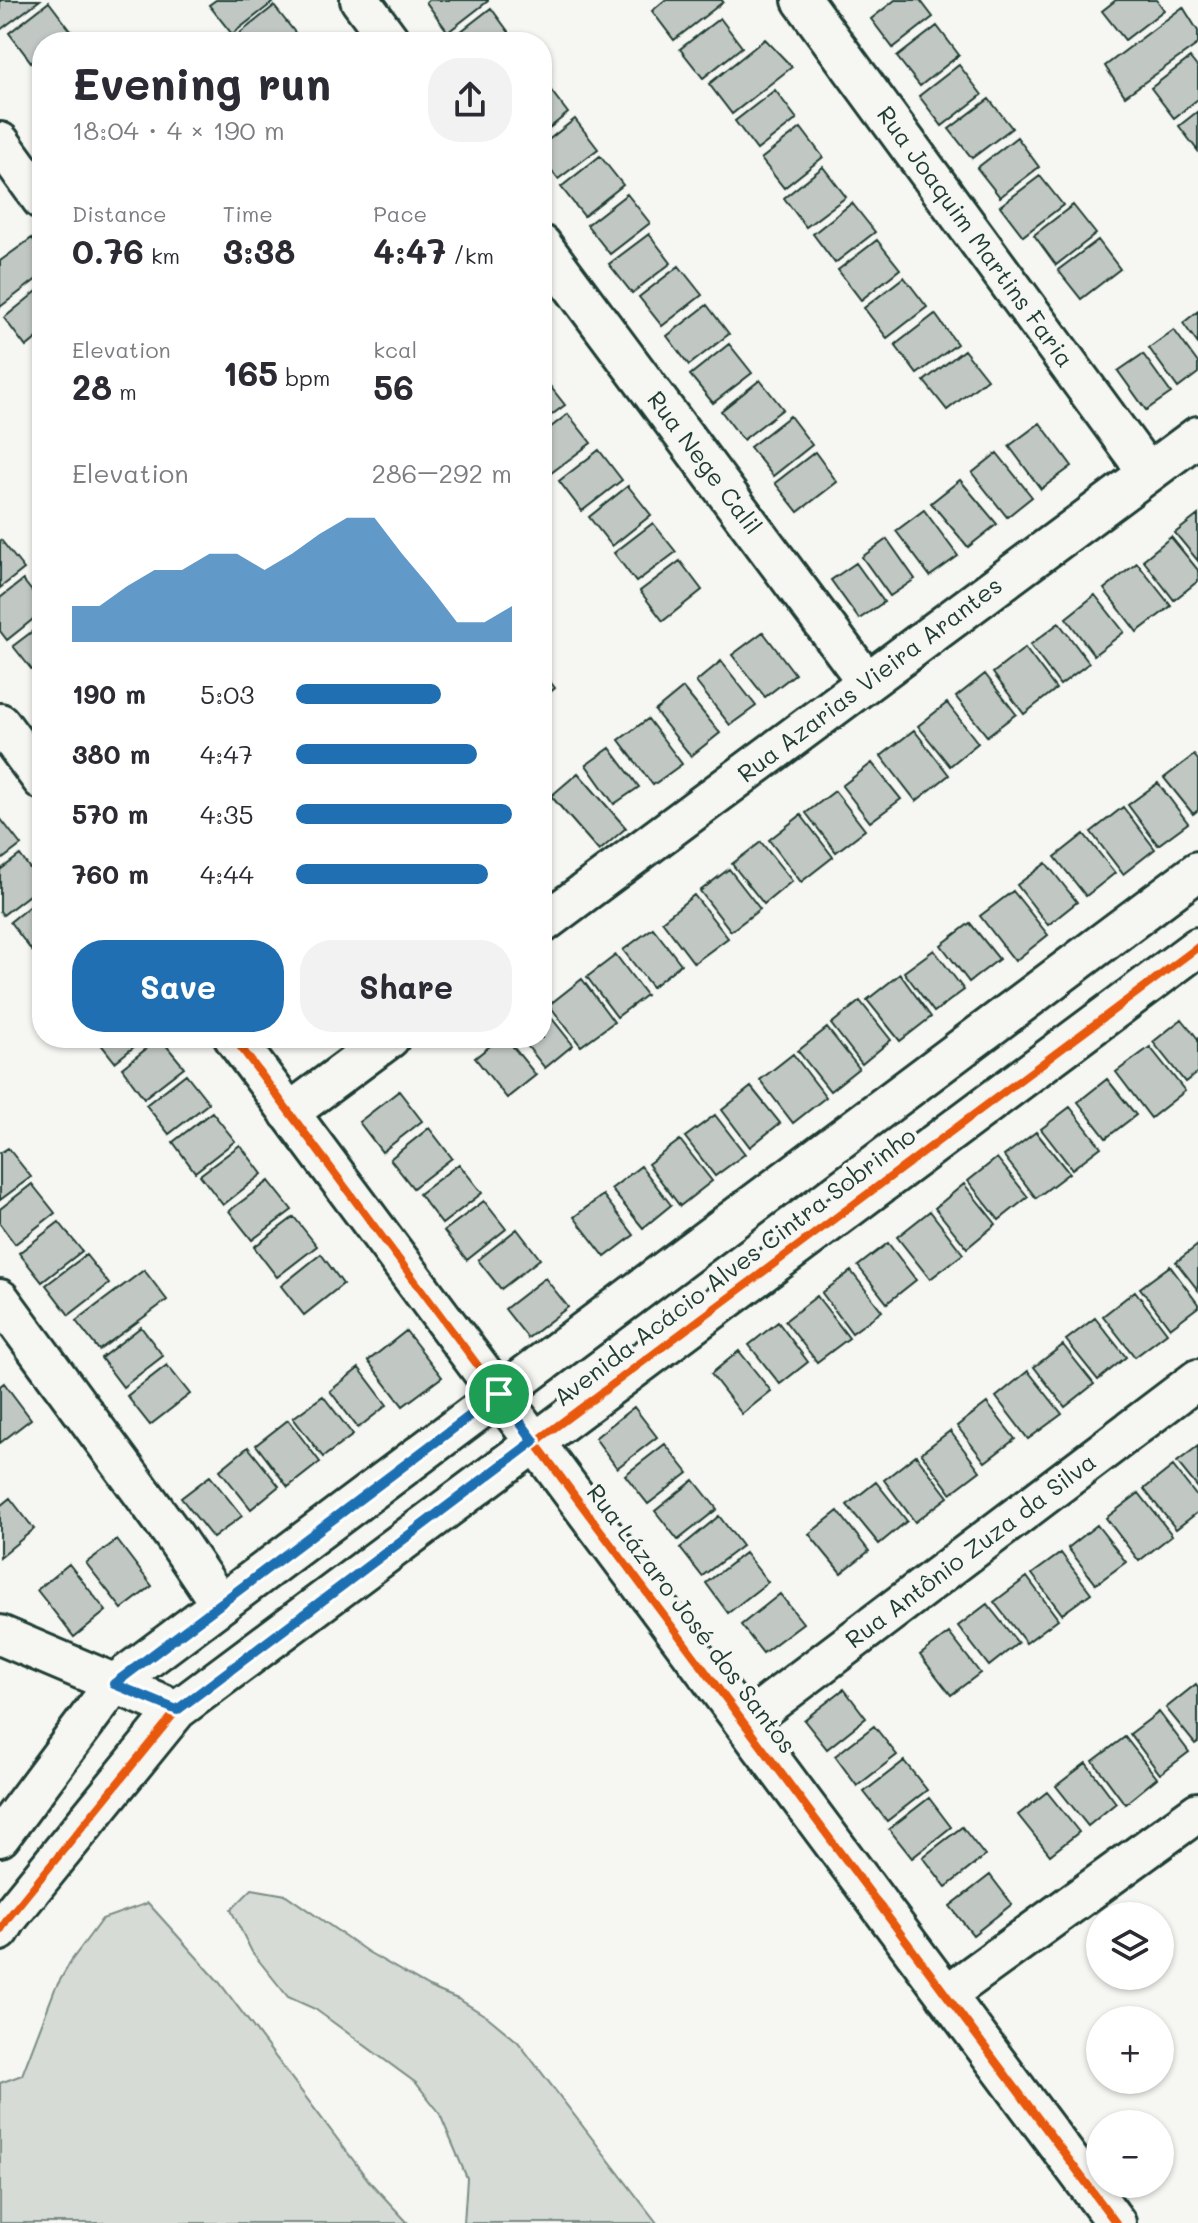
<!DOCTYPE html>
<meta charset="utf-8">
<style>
:root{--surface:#fff;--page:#f2f2f3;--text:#2b2b33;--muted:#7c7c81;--accent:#1f6fb2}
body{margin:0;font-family:Mali,sans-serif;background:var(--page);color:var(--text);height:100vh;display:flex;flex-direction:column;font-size:30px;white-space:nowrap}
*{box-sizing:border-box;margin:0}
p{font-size:26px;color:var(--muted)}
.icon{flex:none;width:44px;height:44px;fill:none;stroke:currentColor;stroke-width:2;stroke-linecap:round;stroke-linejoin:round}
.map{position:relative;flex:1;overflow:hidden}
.panel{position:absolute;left:32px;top:32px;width:520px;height:1016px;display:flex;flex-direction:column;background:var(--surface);border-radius:32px;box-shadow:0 2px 6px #0004}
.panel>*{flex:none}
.buttons{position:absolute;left:1086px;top:1902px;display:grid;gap:16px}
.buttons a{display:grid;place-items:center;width:88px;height:88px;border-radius:50%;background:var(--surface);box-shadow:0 2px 6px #0004;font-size:40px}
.pin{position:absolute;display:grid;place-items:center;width:68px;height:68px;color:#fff;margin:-34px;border:4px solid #fff;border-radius:50%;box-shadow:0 2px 8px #0007}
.round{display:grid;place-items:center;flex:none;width:84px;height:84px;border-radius:32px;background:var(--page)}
.headline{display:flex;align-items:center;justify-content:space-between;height:136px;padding:0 40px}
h1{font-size:44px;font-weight:700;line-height:60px}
.stats{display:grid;grid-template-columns:repeat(3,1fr);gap:12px;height:136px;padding:8px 40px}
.stats div{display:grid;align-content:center}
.stats b{font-size:34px;font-weight:700}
.stats small{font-size:22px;font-weight:400}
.stats p{font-size:22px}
.chart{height:224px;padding:16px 40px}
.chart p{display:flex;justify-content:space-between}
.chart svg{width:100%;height:144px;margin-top:8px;fill:var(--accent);opacity:.7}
.action{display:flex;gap:16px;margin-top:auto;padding:16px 40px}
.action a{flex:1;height:92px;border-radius:32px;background:var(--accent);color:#fff;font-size:32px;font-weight:700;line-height:92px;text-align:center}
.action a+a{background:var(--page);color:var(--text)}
ul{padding:0 40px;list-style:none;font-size:26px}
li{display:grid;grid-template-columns:128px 96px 1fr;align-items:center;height:60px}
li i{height:20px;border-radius:10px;background:var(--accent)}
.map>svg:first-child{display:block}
.green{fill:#d6dbd6;stroke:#7a8c85;stroke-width:2}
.building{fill:#c1c8c3;stroke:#1f3d34;stroke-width:2}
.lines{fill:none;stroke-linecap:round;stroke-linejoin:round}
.minor-casing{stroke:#1f3d34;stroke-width:44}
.minor{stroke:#f6f6f2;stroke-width:38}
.cycleway-casing{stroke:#f6f6f2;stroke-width:13}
.cycleway{stroke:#e8590c;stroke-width:8}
.route-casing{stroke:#fff;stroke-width:16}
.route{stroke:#1f6fb2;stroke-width:10}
.labels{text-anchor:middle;stroke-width:8;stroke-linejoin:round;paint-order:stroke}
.street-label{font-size:24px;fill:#1f3d34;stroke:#f6f6f2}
</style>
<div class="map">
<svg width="1198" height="2223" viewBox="0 0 1198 2223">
<rect width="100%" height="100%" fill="#f6f6f2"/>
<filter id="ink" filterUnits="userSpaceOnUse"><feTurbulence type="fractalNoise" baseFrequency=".0125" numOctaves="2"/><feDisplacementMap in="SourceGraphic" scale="16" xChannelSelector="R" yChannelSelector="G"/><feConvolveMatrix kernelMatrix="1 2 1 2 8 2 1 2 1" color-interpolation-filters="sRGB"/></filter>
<g filter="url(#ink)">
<path class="green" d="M252 1889 286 1895 368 1952 429 1987 460 2000 489 2018 518 2042 657 2223H464L467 2178 439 2112 416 2083 315 2009 288 1997 252 1952 231 1910Z
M148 1903 219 1982 369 2181 408 2223H0V2083L22 2075 55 1989 71 1961 102 1919Z"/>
<path class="building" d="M0 0H40L0 30Z
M216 0H270L272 3 232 34 209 5Z
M428 0H488V1L448 32 426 2Z
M665 0H722L723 2 674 40 652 11Z
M895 0H920L933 17 893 48 871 19Z
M1116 0H1157L1164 10 1125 40 1102 11Z
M49 2 71 31 57 42H42V54L31 62 9 33Z
M274 6 297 35 288 42H239L235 37Z
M1183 7 1198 31V44L1125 96 1105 66Z
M491 8 513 38 507 42H453L451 39Z
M720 18 742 47 703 78 680 49Z
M937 26 959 55 920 86 897 57Z
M765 39 792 67 732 114 709 84Z
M1190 58 1198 68V99L1174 118 1151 88Z
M959 65 982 95 942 126 919 96Z
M546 84 568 113 542 134V86Z
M775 90 797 119 757 150 735 121Z
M989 99 1012 128 972 158 949 129Z
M1198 111V151L1179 126Z
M575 119 598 149 558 179 542 159V145Z
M801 128 823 157 784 188 761 159Z
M1017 137 1039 167 1000 197 977 168Z
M600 156 623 185 584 216 561 187Z
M823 167 846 197 806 227 784 198Z
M1040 176 1063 205 1023 236 1000 206Z
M627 194 650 223 610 254 587 225Z
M852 203 875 232 835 263 813 234Z
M1073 205 1096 234 1056 265 1034 235Z
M649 234 671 263 632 293 609 264Z
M32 238 42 251V275L0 307V261Z
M877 240 900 269 861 300 838 270Z
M1098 240 1120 269 1081 299 1058 270Z
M679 266 702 295 662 326 639 297Z
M904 277 927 307 887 338 864 308Z
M42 287V334L26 347 4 318Z
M707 305 729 334 689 365 667 336Z
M1198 311V344L1183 323Z
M935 314 957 344 917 374 895 345Z
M1174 330 1198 363V373L1178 388 1149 348Z
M729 344 752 373 713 403 690 375Z
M964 350 987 379 947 410 924 381Z
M1143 354 1171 393 1146 410 1118 371Z
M542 376 565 405 542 422Z
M760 380 783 409 743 440 721 411Z
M568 414 591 443 551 473 542 461V434Z
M790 416 812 445 773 476 750 447Z
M1040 423 1072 466 1041 489 1009 446Z
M599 450 622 480 582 511 559 481Z
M815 452 837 482 798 512 775 483Z
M997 453 1032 497 1007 517 972 473Z
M960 480 997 524 968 547 931 503Z
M628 486 651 515 612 546 589 517Z
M924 510 958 556 930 576 896 531Z
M1198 515V561L1175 533Z
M653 523 676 552 636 582 614 553Z
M1171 537 1198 570V581L1174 600 1143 560Z
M887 539 915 579 890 596 862 557Z
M1 540 24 569 0 588V542Z
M680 561 702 590 663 621 640 591Z
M856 563 884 602 859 619 831 580Z
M1137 563 1171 606 1137 632 1104 589Z
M23 580 42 604V612L7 640 0 631V598Z
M1095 595 1124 632 1094 655 1066 618Z
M1059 623 1089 663 1060 685 1030 645Z
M42 624V671L36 675 13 646Z
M763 632 795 674 765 697 732 655Z
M1025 648 1056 689 1024 714 993 673Z
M721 661 756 706 730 725 696 682Z
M542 671 555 688 542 699Z
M985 674 1016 714 987 736 956 697Z
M683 688 720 733 691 756 655 711Z
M947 703 978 743 950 766 918 726Z
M648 719 682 764 653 785 619 740Z
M914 730 949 775 916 801 881 756Z
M610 748 639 787 614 804 586 765Z
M1194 755 1198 760V810L1193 814 1164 778Z
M872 763 901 799 870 822 842 786Z
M578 773 626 828 599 851 551 796Z
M1158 783 1188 823 1158 845 1128 805Z
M835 791 865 830 836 852 806 813Z
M1123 807 1155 849 1123 874 1091 832Z
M801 815 833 857 801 882 769 840Z
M0 818 21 845 0 861Z
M1084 834 1115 873 1086 896 1055 857Z
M761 842 792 881 764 904 732 864Z
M20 855 42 885 3 915 0 911V870Z
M1046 863 1077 902 1048 925 1017 885Z
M729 869 760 909 731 931 700 891Z
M1013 891 1048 935 1015 961 980 916Z
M694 895 728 938 694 963 662 921Z
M42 896V943L32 951 10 922Z
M970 923 999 959 969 982 941 945Z
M653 928 681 964 652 987 623 950Z
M934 950 964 990 934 1012 904 972Z
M616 955 646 995 617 1017 587 977Z
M900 974 931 1017 900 1041 867 1000Z
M582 979 614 1022 581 1046 549 1005Z
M860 1001 891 1040 862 1064 831 1024Z
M542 1006 573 1045 545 1068 521 1038H542Z
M1182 1019 1198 1039V1072L1185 1082 1153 1042Z
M827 1028 859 1068 830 1091 798 1051Z
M96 1038H145L115 1062Z
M160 1038 184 1067 144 1098 122 1068Z
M500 1038H506L536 1075 507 1098 475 1058Z
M1150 1047 1185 1091 1151 1118 1116 1072Z
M793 1054 826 1097 793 1123 760 1080Z
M186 1074 209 1103 169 1134 146 1105Z
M1107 1079 1136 1115 1106 1138 1078 1102Z
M751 1087 780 1123 750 1147 722 1110Z
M399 1091 422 1121 382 1152 359 1122Z
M1070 1107 1101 1147 1072 1169 1041 1129Z
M212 1112 235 1141 195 1172 173 1142Z
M715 1115 745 1154 715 1176 685 1137Z
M429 1128 452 1158 413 1188 390 1159Z
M1036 1132 1069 1173 1036 1198 1004 1156Z
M680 1140 712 1181 680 1206 648 1164Z
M240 1145 262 1174 223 1205 200 1175Z
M8 1148 31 1177 0 1200V1153Z
M997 1158 1028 1197 999 1220 968 1181Z
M459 1164 482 1193 442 1224 419 1194Z
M641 1166 671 1205 643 1228 611 1189Z
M269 1181 292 1210 252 1240 229 1211Z
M32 1184 55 1213 15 1244 0 1224V1209Z
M964 1184 996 1224 967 1248 935 1208Z
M603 1195 634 1235 605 1257 574 1217Z
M484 1201 506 1229 467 1260 444 1231Z
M930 1211 963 1254 930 1279 897 1237Z
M294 1217 317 1246 277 1277 254 1247Z
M59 1222 82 1251 42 1282 19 1253Z
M517 1229 540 1259 501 1289 478 1260Z
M888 1243 916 1280 887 1303 858 1266Z
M1198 1245V1290L1176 1262Z
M321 1254 343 1284 304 1315 281 1286Z
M86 1255 109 1284 69 1315 46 1285Z
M1170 1266 1198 1304V1307L1170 1328 1140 1288Z
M144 1270 167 1300 99 1350 76 1321Z
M851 1271 882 1311 852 1333 822 1293Z
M545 1278 568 1307 528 1338 505 1309Z
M1135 1291 1167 1333 1135 1357 1103 1316Z
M817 1296 849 1338 817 1362 785 1321Z
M1095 1318 1126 1357 1098 1380 1066 1340Z
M778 1322 808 1362 780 1384 749 1345Z
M141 1327 163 1356 123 1387 101 1358Z
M406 1331 442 1377 403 1406 368 1361Z
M1063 1345 1094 1384 1065 1407 1034 1367Z
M739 1351 771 1391 742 1414 711 1374Z
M167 1365 190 1394 150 1425 127 1396Z
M359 1368 387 1405 358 1428 330 1391Z
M1028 1371 1062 1414 1028 1439 996 1397Z
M4 1383 31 1419 0 1443V1386Z
M323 1396 353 1435 323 1457 293 1418Z
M987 1403 1015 1439 985 1462 957 1426Z
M634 1407 657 1437 617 1468 595 1438Z
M288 1420 320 1462 288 1487 256 1445Z
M950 1431 980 1471 951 1493 921 1453Z
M665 1444 688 1473 648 1504 625 1475Z
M1198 1446V1488L1177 1462Z
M248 1447 279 1486 251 1509 220 1470Z
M916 1455 948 1497 915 1522 884 1480Z
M1173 1466 1198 1498V1512L1176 1529 1144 1489Z
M210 1476 242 1516 213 1538 181 1498Z
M694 1480 717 1509 678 1540 655 1511Z
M876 1482 907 1521 879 1544 847 1505Z
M1139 1493 1172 1535 1139 1561 1106 1518Z
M10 1498 34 1529 0 1557V1506Z
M838 1511 869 1551 841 1573 809 1534Z
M719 1516 742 1546 702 1576 680 1548Z
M1097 1525 1126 1562 1096 1584 1068 1548Z
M117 1540 152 1586 122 1609 86 1563Z
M745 1553 768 1582 728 1613 706 1583Z
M1061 1553 1091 1593 1062 1614 1032 1574Z
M69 1564 106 1611 74 1637 37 1590Z
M1027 1577 1058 1619 1026 1643 994 1602Z
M780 1594 803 1623 763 1653 741 1625Z
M987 1604 1018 1643 989 1666 958 1626Z
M949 1633 980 1673 951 1695 920 1655Z
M1196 1684 1198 1687V1742L1195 1744 1166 1708Z
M844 1689 866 1718 827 1749 804 1720Z
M1159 1712 1189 1752 1160 1774 1130 1734Z
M874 1726 897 1755 857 1786 835 1756Z
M1125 1737 1157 1778 1125 1804 1093 1761Z
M904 1761 927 1790 887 1821 864 1792Z
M1086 1763 1116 1803 1088 1826 1056 1786Z
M1047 1792 1079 1832 1050 1855 1018 1815Z
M929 1798 951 1827 912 1858 889 1829Z
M962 1827 985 1856 946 1887 923 1857Z
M990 1875 1012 1904 973 1935 950 1906Z"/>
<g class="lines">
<g class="minor-casing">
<path id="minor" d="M360 0 391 42
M802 0 1148 473
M0 142 42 200
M542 245 867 682
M0 723 42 780
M542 924 1198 436
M234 1038 1116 2223
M289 1113 390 1038
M0 1299 174 1536 220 1604
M0 1635 177 1710
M744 1723 1198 1379
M0 1837 114 1684 1198 871
M0 1931 8 1918 177 1710 1198 947
M946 1995 1198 1812"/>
</g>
<use href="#minor" class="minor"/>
<g class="cycleway-casing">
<path id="cycleway" d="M234 1038 1116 2223
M0 1931 8 1918 177 1710 1198 947"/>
</g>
<use href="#cycleway" class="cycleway"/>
</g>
</g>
<g class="lines" filter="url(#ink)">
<g class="route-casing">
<path id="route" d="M499 1394 534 1441 177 1710 114 1684Z"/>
</g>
<use href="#route" class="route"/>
</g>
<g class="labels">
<g class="street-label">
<text transform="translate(975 237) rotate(54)" y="8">Rua Joaquim Martins Faria</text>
<text transform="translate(704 463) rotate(53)" y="8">Rua Nege Calil</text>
<text transform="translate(870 680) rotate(-37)" y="8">Rua Azarias Vieira Arantes</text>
<text transform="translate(735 1267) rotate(-37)" y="8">Avenida Acácio Alves Cintra Sobrinho</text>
<text transform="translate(971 1551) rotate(-37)" y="8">Rua Antônio Zuza da Silva</text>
<text transform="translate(691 1619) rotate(53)" y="8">Rua Lázaro José dos Santos</text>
</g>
</g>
</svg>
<div class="buttons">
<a><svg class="icon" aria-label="layers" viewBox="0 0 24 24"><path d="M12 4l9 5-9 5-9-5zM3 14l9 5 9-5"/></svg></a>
<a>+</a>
<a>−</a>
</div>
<div class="pin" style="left:499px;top:1394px;background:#1e9e55"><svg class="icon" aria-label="arrive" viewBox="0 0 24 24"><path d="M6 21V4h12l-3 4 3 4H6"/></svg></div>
<section class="panel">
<div class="headline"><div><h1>Evening run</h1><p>18:04 · 4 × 190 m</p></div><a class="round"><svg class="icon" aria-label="share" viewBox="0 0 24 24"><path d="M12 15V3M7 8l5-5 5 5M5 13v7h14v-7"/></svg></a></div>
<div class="stats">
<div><p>Distance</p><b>0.76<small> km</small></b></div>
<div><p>Time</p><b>3:38</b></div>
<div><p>Pace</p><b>4:47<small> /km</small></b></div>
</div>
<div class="stats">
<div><p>Elevation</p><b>28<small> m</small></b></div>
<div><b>165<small> bpm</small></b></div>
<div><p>kcal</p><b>56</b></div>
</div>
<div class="chart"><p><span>Elevation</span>286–292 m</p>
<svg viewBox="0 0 160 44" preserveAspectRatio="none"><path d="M0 44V33L10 33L20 27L30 22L40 22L50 17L60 17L70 22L80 17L90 11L100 6L110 6L120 17L130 27L140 38L150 38L160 33V44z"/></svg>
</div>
<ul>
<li><b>190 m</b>5:03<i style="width:67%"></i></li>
<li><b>380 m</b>4:47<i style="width:84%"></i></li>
<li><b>570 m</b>4:35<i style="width:100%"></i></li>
<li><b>760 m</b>4:44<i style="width:89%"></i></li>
</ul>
<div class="action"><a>Save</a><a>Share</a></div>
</section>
</div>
